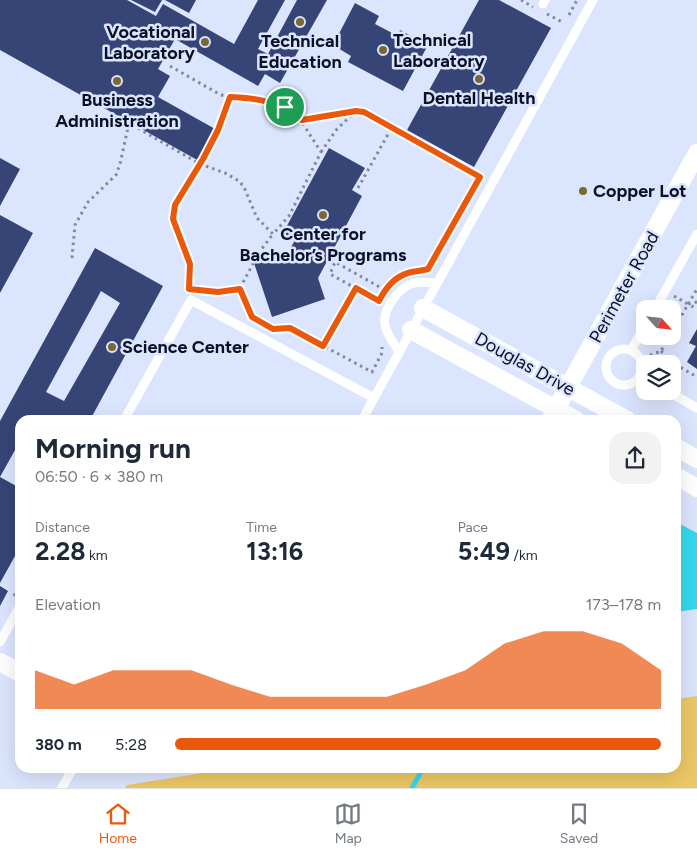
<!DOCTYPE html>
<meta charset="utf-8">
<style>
:root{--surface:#fff;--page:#f2f2f3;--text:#1f2937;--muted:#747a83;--line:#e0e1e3;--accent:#ea580c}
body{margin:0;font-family:Figtree,sans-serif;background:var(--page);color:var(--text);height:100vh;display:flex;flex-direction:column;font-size:19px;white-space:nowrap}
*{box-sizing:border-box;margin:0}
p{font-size:16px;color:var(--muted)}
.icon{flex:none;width:28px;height:28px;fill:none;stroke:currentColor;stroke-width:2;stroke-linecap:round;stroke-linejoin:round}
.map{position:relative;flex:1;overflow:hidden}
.drawer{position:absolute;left:15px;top:415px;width:666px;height:358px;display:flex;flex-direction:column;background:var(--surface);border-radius:15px;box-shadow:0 5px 20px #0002}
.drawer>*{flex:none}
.needle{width:32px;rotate:117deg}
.fabs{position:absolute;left:636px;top:300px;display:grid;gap:10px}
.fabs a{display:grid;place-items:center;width:45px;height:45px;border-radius:10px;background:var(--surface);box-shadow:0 5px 20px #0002;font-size:25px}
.pin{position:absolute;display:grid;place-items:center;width:42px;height:42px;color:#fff;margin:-21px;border:2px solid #fff;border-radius:50%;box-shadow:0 1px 5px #0007}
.round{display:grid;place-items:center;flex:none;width:52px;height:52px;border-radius:15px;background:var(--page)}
.headline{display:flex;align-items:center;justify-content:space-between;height:85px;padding:0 20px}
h1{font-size:28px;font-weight:700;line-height:38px}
.figures{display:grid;grid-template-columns:repeat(3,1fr);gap:8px;height:85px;padding:5px 20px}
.figures div{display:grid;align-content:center}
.figures b{font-size:25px;font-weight:700}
.figures small{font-size:14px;font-weight:400}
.figures p{font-size:14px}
.chart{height:140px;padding:10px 20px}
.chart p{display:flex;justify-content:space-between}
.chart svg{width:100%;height:90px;margin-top:5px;fill:var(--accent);opacity:.7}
ul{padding:0 20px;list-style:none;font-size:16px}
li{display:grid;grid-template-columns:80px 60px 1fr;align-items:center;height:38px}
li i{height:12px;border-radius:6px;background:var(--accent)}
.menu{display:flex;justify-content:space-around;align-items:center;height:70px;border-top:1px solid var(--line);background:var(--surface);font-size:14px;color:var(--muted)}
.menu a{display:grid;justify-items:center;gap:2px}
.menu .on{color:var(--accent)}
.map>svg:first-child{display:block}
.green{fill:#ebc765}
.water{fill:#34d8ee}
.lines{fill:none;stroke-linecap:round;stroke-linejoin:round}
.stream{stroke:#34d8ee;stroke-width:5}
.building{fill:#364576;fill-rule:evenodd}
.path{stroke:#8189a0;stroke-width:3;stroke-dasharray:2.5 4;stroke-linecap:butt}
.service{stroke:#fff;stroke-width:9}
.minor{stroke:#fff;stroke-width:18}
.route-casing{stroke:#fff;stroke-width:10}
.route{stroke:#ea580c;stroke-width:6}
.poi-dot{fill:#796735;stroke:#dce5fe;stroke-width:2}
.labels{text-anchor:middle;stroke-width:5;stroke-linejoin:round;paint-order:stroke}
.poi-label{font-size:18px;font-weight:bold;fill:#0a1025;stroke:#dce5fe}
.street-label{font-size:18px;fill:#0a1025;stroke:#dce5fe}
</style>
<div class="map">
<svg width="697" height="788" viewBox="0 0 697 788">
<rect width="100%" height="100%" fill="#dce5fe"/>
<path class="green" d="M697 696V788H125L127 785 234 768H676V699Z"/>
<path class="water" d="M676 522 697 533V609L676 612Z"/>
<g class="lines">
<path class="stream" d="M412 788 423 768"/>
</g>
<path class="building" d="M0 0H127L156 16 163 4 234 44 258 0H285L258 49 268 54 297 0H327L280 83 265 74 258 86 175 39 158 69 170 76 158 97 217 130 199 161 0 50Z
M131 0H162L155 12Z
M165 0H196L189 13Z
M479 0H499L551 28 474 167 407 130Z
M355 3 379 16 375 24 398 36 400 30 428 45 403 91 348 62 351 56 333 45Z
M329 148 365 168 352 190 362 196 318 278 325 299 272 317 254 263 289 251 295 240 283 233Z
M0 158 20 169 0 206Z
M0 215 33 233 0 293Z
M95 248 163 286 90 420H20V441L0 477V421ZM101 291 120 303 64 401 46 392Z
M697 329V369L687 362 696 346 689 343Z
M0 477 18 487 20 483V547L0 583Z
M0 586 8 591 0 606Z"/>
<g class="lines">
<path class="path" d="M521 0 533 7
M547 14 564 23
M569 15 577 0
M170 66 219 94C229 98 239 97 250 98 270 101 288 106 302 120L356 111 364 112 480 177
M321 152 337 129 355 112
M358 188 392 127
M72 258 75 225 88 202 116 175 120 164 129 123 200 164 225 173 239 181 244 187 257 218 273 234 289 216 321 152 303 124 302 120
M426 270 435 259
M240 288 260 251 273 234
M189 289 190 264 173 219 175 205 203 159 218 130 230 97
M199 290 217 292 240 289 252 317 256 319
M674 296 688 304
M379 301 330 274 335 262 385 290
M697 302 688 304 697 309
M272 328H290L372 372 382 353V347
M672 332 697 289
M323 346 356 288
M661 351 670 361 697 377
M638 360 661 351 670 336
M14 596 20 585"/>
<path class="service" d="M543 4 545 0
M655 309 697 234
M606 367a18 18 0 1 1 36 0a18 18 0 1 1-36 0Z
M631 350 645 326
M399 352C395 344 386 334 385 325 382 309 399 287 414 283 421 281 430 283 437 283
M667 391 697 408
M124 420 191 300 374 398
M362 420 593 0
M0 642 20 606
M62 788 73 768"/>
<path class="minor" d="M423 308 627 420
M411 330 576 420
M550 420 697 153
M676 447 697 459
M676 476 697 488
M0 662 20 673"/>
</g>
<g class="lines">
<g class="route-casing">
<path id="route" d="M230 97C257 98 282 102 302 120L356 111 364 112 480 177 428 269C421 271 414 271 408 273 394 277 385 289 379 301L356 288 323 346 290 328 273 329 252 317 240 289 218 292 189 289 190 264 173 219 175 205 203 159 218 130Z"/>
</g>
<use href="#route" class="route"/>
</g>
<g class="poi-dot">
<circle cx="300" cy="22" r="5"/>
<circle cx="205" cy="42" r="5"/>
<circle cx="383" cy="50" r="5"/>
<circle cx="479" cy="79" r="5"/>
<circle cx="117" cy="81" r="5"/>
<circle cx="583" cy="191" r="5"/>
<circle cx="323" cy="215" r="5"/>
<circle cx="112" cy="347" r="5"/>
</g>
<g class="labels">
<g class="poi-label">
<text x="195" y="38" text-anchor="end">Vocational<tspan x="195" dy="21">Laboratory</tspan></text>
<text x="393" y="46" text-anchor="start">Technical<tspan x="393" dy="21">Laboratory</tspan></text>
<text x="300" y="47">Technical<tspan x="300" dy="21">Education</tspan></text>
<text x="479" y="104">Dental Health</text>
<text x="117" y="106">Business<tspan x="117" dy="21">Administration</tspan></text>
<text x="593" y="197" text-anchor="start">Copper Lot</text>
<text x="323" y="240">Center for<tspan x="323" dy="21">Bachelor’s Programs</tspan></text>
<text x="122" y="353" text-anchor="start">Science Center</text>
</g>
<g class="street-label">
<text transform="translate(624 287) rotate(-61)" y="6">Perimeter Road</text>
<text transform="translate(525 364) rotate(29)" y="6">Douglas Drive</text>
</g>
</g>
</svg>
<div class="fabs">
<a><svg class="needle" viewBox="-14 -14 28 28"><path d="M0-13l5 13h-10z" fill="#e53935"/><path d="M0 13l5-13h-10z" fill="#747a83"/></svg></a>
<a><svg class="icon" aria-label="layers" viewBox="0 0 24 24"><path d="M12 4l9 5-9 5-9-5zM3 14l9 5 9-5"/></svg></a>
</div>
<div class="pin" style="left:285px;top:107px;background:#1e9e55"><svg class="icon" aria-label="arrive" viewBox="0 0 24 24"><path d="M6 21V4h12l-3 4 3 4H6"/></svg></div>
<section class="drawer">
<div class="headline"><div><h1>Morning run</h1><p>06:50 · 6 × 380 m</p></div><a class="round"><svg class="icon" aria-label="share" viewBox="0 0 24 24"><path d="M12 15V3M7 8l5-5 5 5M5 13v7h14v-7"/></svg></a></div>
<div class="figures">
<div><p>Distance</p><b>2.28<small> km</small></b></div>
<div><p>Time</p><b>13:16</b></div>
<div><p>Pace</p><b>5:49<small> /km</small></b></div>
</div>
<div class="chart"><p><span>Elevation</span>173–178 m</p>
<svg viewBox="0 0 160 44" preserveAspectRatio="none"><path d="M0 44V25L10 32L20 25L30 25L40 25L50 32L60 38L70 38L80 38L90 38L100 32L110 25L120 12L130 6L140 6L150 12L160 25V44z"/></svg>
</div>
<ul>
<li><b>380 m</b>5:28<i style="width:100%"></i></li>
</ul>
</section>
</div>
<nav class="menu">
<a class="on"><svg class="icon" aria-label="home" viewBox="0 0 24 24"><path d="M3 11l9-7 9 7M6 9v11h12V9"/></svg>Home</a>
<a><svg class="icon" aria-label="map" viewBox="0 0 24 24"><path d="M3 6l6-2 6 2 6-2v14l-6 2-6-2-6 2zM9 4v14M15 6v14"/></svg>Map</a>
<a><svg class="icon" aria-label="saved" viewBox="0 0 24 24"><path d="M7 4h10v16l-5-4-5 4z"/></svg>Saved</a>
</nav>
